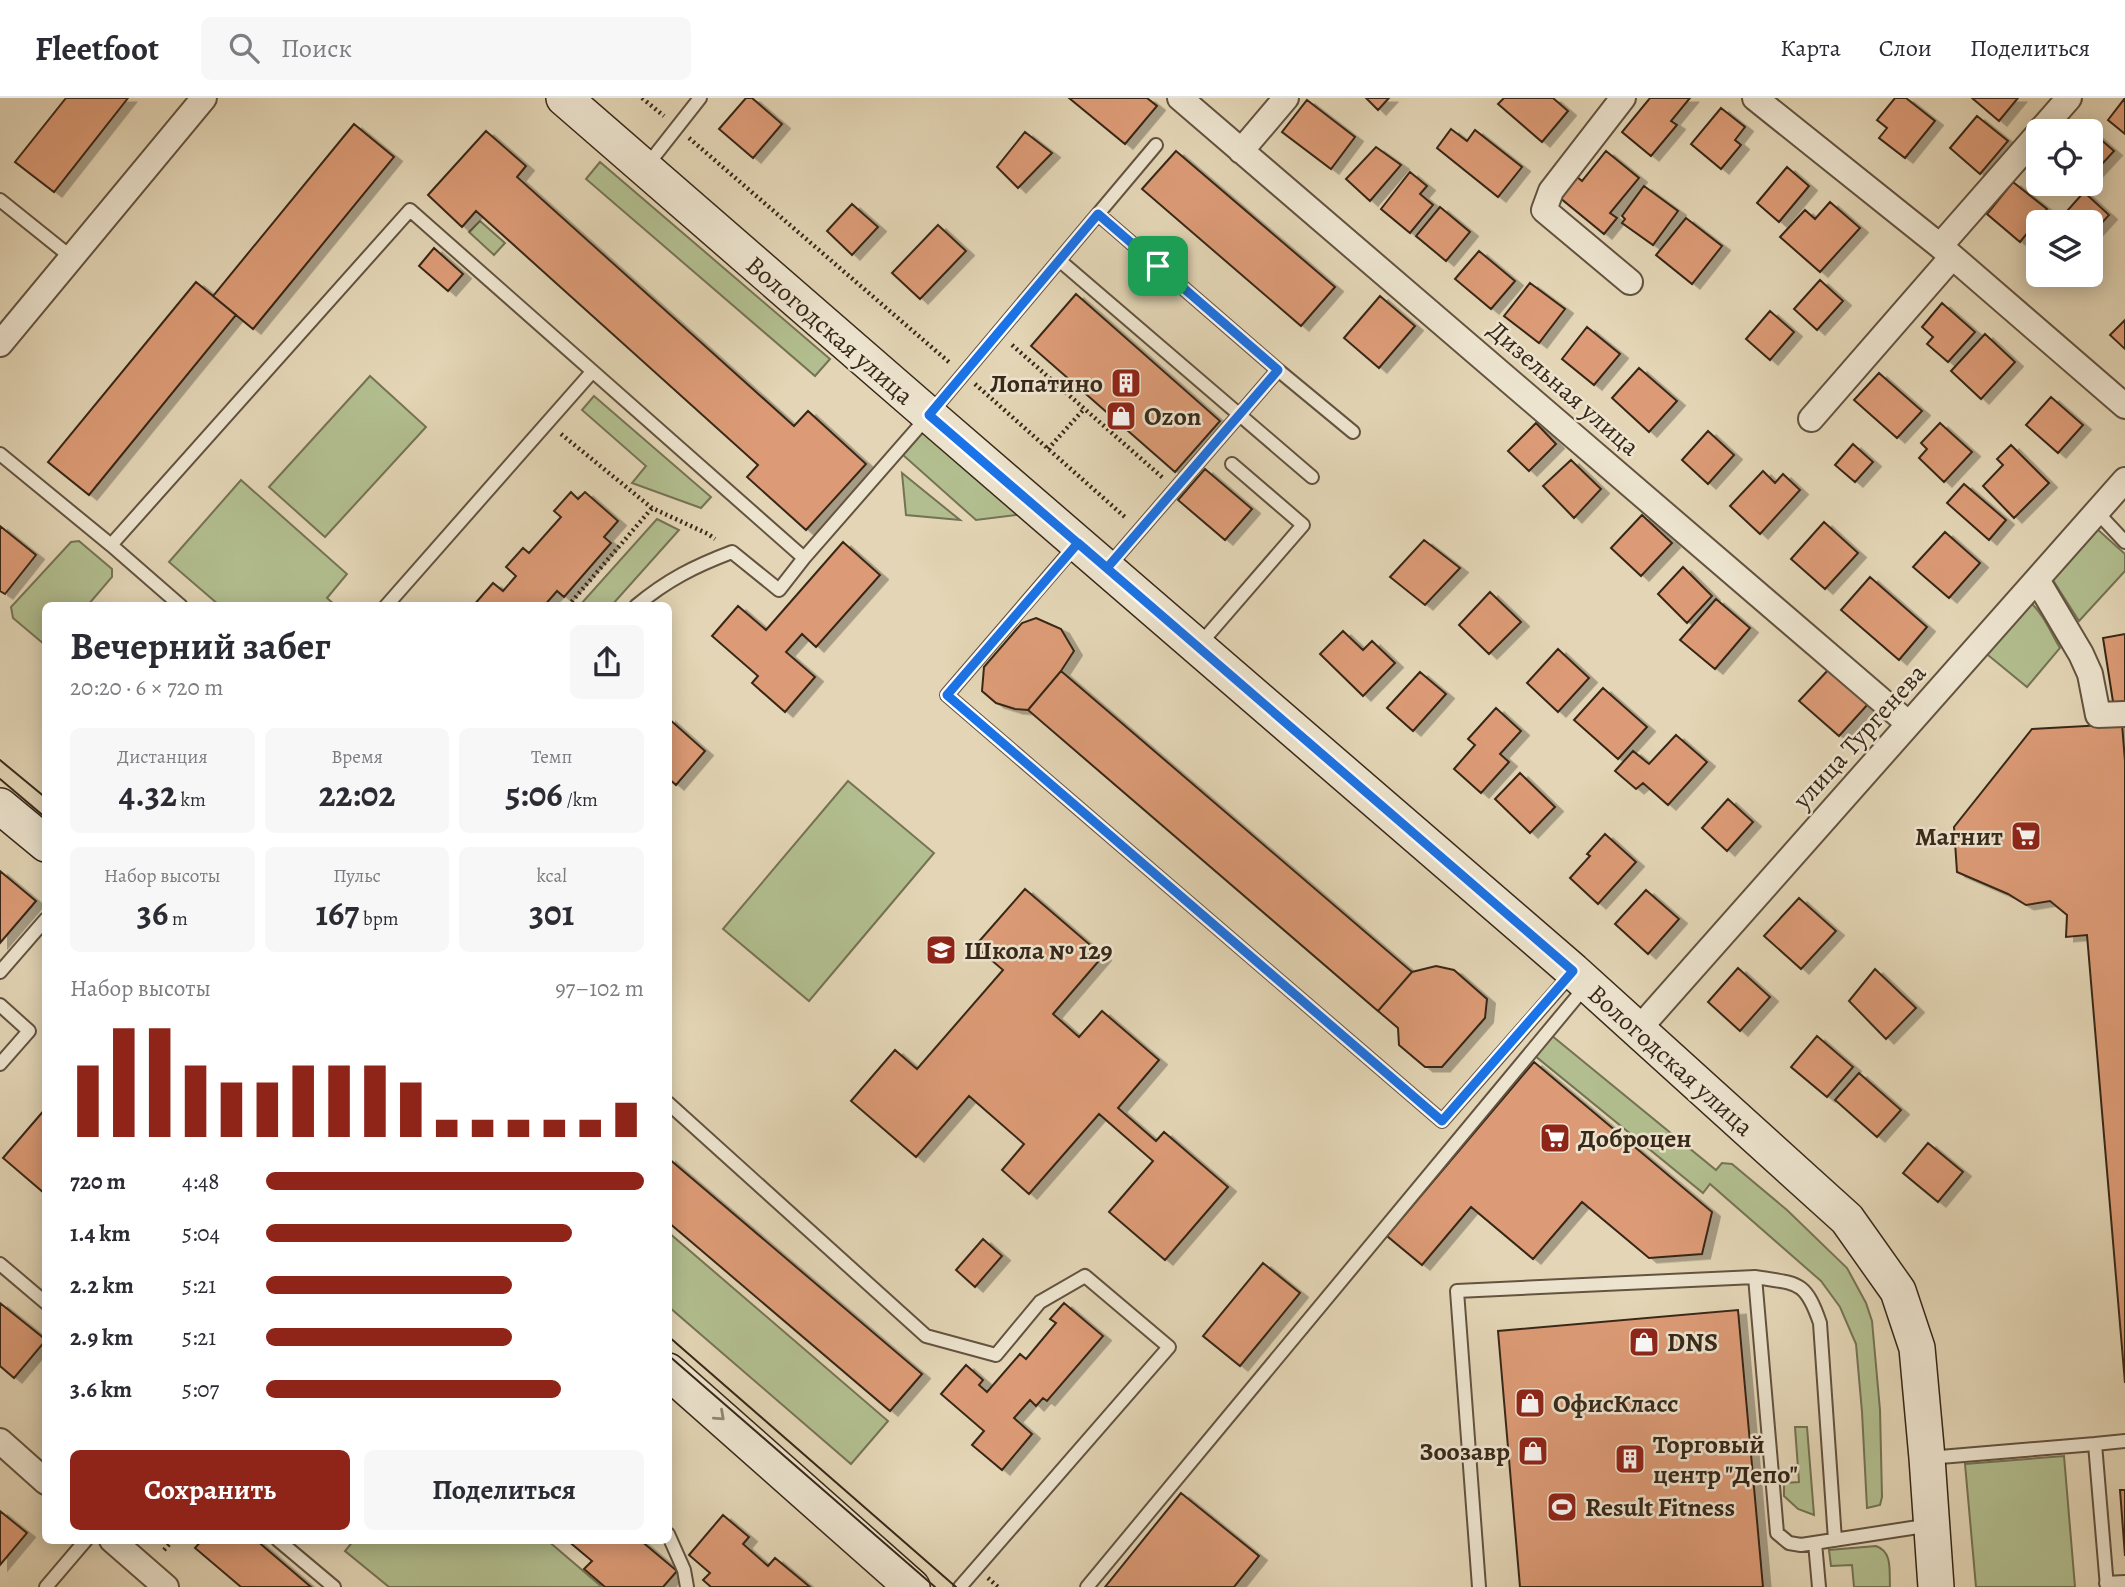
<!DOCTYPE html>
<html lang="ru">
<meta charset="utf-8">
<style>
:root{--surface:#fff;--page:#f7f7f7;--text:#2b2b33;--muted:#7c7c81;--line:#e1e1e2;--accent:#8f2418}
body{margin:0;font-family:Alegreya,serif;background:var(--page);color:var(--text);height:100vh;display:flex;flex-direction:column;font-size:26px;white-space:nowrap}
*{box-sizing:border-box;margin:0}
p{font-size:23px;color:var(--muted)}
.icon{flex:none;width:38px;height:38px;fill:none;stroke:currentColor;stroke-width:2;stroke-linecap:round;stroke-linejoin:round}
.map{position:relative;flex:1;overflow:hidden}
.sheet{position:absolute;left:42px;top:504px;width:630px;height:942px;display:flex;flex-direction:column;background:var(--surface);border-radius:10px;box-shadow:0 4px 18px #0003}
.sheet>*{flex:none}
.tools{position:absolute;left:2026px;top:21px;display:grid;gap:14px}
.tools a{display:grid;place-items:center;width:77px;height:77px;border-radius:10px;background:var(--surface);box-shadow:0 4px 18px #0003;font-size:35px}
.pin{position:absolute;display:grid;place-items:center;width:60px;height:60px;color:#fff;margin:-30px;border-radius:14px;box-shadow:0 4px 10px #0006}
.round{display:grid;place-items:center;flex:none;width:74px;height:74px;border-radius:10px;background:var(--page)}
.head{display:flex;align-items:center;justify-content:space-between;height:119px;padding:0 28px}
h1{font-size:38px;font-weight:600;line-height:52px}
.stats{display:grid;grid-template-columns:repeat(3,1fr);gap:10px;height:119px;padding:7px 28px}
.stats div{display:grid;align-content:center;border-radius:10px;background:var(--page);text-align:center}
.stats b{font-size:35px;font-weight:600}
.stats small{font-size:19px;font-weight:400}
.stats p{font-size:19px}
.chart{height:196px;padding:14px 28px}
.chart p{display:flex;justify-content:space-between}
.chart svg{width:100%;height:126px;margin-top:7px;stroke:var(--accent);stroke-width:6}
.action{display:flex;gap:14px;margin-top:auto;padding:14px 28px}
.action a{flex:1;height:80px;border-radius:10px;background:var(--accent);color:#fff;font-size:28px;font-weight:600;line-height:80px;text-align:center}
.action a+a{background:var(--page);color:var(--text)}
ul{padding:0 28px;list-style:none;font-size:23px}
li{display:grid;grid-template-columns:112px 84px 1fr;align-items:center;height:52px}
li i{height:18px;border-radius:9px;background:var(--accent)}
header{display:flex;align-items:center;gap:42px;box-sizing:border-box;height:98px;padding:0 35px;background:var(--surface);border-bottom:2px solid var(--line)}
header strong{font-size:33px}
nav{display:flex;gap:38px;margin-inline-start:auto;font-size:24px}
.search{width:490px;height:63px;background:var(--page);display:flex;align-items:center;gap:18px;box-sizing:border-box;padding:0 24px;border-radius:10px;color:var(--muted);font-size:26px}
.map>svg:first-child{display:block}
.green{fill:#b2be8f;stroke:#757354;stroke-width:2}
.building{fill:#dc9b76;stroke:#382819;stroke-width:2;filter:url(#shadow)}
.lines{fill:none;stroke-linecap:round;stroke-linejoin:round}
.lane-casing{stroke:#635340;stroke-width:16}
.street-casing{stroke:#635340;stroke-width:28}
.secondary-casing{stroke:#382819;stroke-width:38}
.path{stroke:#382819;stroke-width:4.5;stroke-dasharray:2 3.5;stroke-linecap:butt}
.lane{stroke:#ede4cf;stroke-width:12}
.street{stroke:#ede4cf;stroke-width:24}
.secondary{stroke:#ede4cf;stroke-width:35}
.tram{stroke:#382819;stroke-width:2}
.oneway{stroke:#928674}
.route-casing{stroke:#fff;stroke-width:14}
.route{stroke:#1a73e8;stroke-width:9}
.labels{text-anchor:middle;stroke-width:5;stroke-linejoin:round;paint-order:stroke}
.street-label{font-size:26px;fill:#382819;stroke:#ede4cf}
.poi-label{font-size:26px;font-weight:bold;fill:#382819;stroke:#ede4cf;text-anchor:start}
</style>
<header>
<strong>Fleetfoot</strong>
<div class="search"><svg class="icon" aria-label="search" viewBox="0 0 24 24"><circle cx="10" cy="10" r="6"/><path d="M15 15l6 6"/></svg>Поиск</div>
<nav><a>Карта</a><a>Слои</a><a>Поделиться</a></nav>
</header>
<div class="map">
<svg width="2125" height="1489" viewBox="0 0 2125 1489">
<defs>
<filter id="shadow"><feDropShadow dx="8" dy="4.5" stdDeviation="0" flood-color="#0004"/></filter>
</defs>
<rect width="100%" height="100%" fill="#e3d5b5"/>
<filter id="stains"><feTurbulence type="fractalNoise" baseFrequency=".00286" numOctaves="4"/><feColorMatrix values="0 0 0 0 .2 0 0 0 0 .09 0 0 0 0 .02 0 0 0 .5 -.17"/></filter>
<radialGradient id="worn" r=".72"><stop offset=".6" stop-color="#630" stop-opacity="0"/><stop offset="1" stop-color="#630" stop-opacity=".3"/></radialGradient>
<path class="green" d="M600 64 830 261 815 278 586 81Z
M480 123 505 145 494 157 469 134Z
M370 278 426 329 325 439 269 389Z
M594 298 711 399 701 410 632 385 646 368 582 312Z
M930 326 1031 415 976 422 903 357Z
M902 375 960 422 906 417Z
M241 382 347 476 327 500 335 507H219L169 464Z
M657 421 679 432 612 507H580Z
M2096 430 2125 456V473L2079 523 2051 479Z
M79 443 112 471V479L88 507 46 508 45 547 13 520 11 509 71 444Z
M2028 502C2043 515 2050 533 2060 550L2027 589 1983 553Z
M848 683 934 755 809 903 723 831Z
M1551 937 1716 1072 1722 1065 1732 1066 1787 1112 1847 1170 1866 1205 1872 1223 1880 1312 1882 1399 1880 1407 1867 1410 1862 1314 1856 1246 1840 1209 1821 1183 1710 1086 1703 1095 1534 957Z
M668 1134 888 1323 851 1366 669 1209Z
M1795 1329H1807L1814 1417 1798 1411 1784 1398V1385L1799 1384Z
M2064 1358 2075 1489H1976L1965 1366Z
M354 1442H547L602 1489H389L345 1453Z
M1876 1448C1893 1454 1889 1473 1890 1489H1854L1852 1467 1831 1468 1829 1452Z"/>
<path class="building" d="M66 0H128L54 94 15 64Z
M746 0H752L782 26 753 60 719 31Z
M1069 0H1147L1157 8 1125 46Z
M1366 0H1389L1378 12Z
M1504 0H1553L1568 13 1542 44 1498 6Z
M1650 0H1690L1671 23 1677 27 1651 58 1622 34Z
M1895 0H1906L1935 23 1905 60 1879 40 1887 30 1877 22Z
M1972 0H2018L1999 23Z
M2125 0V36L2108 22Z
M1307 2 1355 39 1331 71 1282 34Z
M1721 10 1745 29 1735 42 1741 47 1721 71 1691 46Z
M1977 18 2008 43 1980 76 1950 50Z
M354 26 394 59 253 231 213 198Z
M2083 26 2114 53 2091 78V33H2077Z
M1451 31 1467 43 1475 32 1522 69 1498 99 1437 50Z
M486 33 526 68 517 79 794 328 808 313 866 366 806 432 747 379 758 367 476 113 462 129 428 97Z
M1025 34 1052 55 1018 90 997 69Z
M1376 49 1401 67 1370 103 1346 81Z
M1176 53 1335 189 1301 228 1142 91Z
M1606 53 1639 80 1610 115 1617 120 1604 136 1559 99 1576 78 1582 83Z
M1787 69 1809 88 1779 124 1757 105Z
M1410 74 1427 88 1420 96 1433 107 1410 135 1381 111Z
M2013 84 2047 111 2020 144 1987 116Z
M1644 88 1678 113 1653 147 1622 125 1625 121 1622 118Z
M2084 94 2109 117 2091 137V124H2062L2059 122Z
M1830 104 1860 130 1820 174 1780 139 1805 112 1815 121Z
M852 106 878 129 852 157 827 133Z
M1440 109 1470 134 1446 163 1416 138Z
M1686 120 1722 148 1692 186 1656 157Z
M938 127 966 153 920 201 892 175Z
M434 150 463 176 448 193 419 168Z
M1479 153 1515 183 1491 211 1455 181Z
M1820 182 1843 203 1817 232 1794 211Z
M196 184 236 217 89 397 48 364Z
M1530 185 1565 211 1539 245 1504 218Z
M1076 196 1220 323 1175 374 1031 248Z
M1380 198 1415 228 1379 270 1344 240Z
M1942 205 1975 234 1948 264 1927 246 1933 239 1922 229Z
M1770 213 1794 234 1770 262 1746 241Z
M2125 222V251L2110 237Z
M1587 229 1620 256 1594 287 1562 261Z
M1985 236 2015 264 1981 301 1951 273Z
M1639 270 1677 303 1649 334 1612 300Z
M1879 275 1922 313 1897 340 1854 302Z
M2051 299 2083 327 2058 355 2026 327Z
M1536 325 1556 346 1529 373 1508 353Z
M1940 325 1972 354 1944 384 1919 360 1927 351 1921 345Z
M1708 333 1734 357 1708 386 1682 362Z
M1853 346 1873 364 1855 384 1835 367Z
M2011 347 2049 385 2014 420 1983 388 2003 367 1997 361Z
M1571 362 1601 391 1574 420 1543 388Z
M1205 371 1252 411 1225 442 1178 402Z
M1763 373 1775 385 1783 376 1800 392 1760 436 1730 408Z
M1964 386 2006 422 1989 442 1947 405Z
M571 394 578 401 585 394 618 423 604 439 611 445 564 499 557 493 544 508H473L493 485 503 493 516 478 506 469 523 450 529 455 561 419 554 413Z
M1642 417 1672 445 1641 478 1611 450Z
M1824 424 1858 455 1825 491 1791 461Z
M0 428 36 457 5 496 0 493Z
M1945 434 1980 465 1949 500 1913 469Z
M1424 442 1460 470 1425 507 1390 479Z
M843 444 880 477 816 549 802 536 786 554 815 579 785 614 752 585 758 578 712 538 738 508 766 532Z
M1683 469 1712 498 1687 525 1658 496Z
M1870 479 1927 529 1899 562 1841 512Z
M1490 494 1521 524 1489 556 1459 527Z
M1716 501 1750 530 1715 571 1680 542Z
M1036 520 1061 531 1074 553 1061 573 1028 612 1015 611 996 605 982 593 984 569 1022 525Z
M1343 533 1363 552 1372 543 1395 565 1363 598 1320 556Z
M2125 536V608L2114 610 2103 540Z
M1558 551 1589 580 1558 614 1527 585Z
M1830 570 1869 605 1839 638 1799 603Z
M1061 573 1412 874 1378 913 1028 612Z
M1420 574 1446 596 1413 633 1387 610Z
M1603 590 1647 629 1618 661 1574 622Z
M1496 610 1521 633 1500 656 1509 664 1481 695 1454 671 1475 647 1468 641Z
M668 620 705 653 676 687 668 680Z
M2122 626 2125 663V1285L2087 837 2066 839 2067 817 2050 803 2026 807 2008 796 1957 774 1954 729 2032 631Z
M1676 637 1707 664 1668 707 1643 685 1636 691 1615 673 1633 653 1649 666Z
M1520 675 1555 709 1530 735 1495 701Z
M1728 701 1753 724 1727 753 1702 730Z
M1605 736 1636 764 1598 806 1570 780 1590 758 1587 756Z
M0 773 36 803 0 845Z
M1025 791 1103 858 1053 916 1079 939 1102 913 1159 962 1118 1010 1156 1043 1164 1034 1228 1089 1165 1162 1109 1114 1153 1063 1099 1016 1029 1096 1002 1072 1024 1046 969 998 916 1059 851 1003 895 952 917 971 1003 872 975 848Z
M1646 792 1679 821 1648 856 1615 826Z
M1799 800 1836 833 1801 871 1764 838Z
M1436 868 1454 872 1487 901 1485 920 1442 969H1425L1399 947 1398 930 1378 913 1412 874Z
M1738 870 1770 899 1740 933 1708 904Z
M1875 871 1916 910 1886 941 1849 903Z
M1817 938 1853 969 1827 999 1791 969Z
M1534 964 1712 1114 1702 1156 1649 1160 1582 1104 1533 1161 1471 1109 1422 1167 1387 1138Z
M1859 975 1901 1012 1877 1039 1835 1002Z
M46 1010V1094L44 1095 3 1060Z
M1928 1045 1963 1074 1938 1104 1903 1075Z
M668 1060 922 1276 890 1313 668 1124Z
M983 1141 1002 1158 975 1189 956 1172Z
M1263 1165 1300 1195 1240 1268 1203 1238Z
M0 1205 46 1242 14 1280 0 1268Z
M1064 1205 1103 1238 1047 1303 1043 1300 1036 1308 1030 1302 1014 1320 1032 1336 1002 1372 972 1347 984 1333 941 1296 966 1267 983 1282 979 1287 987 1294 1020 1256 1026 1261 1056 1225 1050 1221Z
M1738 1212 1763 1489H1520L1498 1233Z
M2120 1392H2125V1458Z
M1181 1395 1259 1458 1234 1489H1105Z
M0 1413 27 1435 0 1467Z
M723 1417 749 1439 743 1446 768 1468 775 1460 810 1489H711L703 1482 710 1475 689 1457Z
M202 1442H256L311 1489H241L195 1450Z
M567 1442H640L677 1473 663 1489H605L584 1471 592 1463Z"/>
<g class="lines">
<g class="lane-casing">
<path id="lane" d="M645 70 700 0
M0 102 71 159
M1098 116 1278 272 1353 334
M1059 162 1312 379
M0 356 111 447
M2096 413 2125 444
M1076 447 947 597 1442 1023 1571 876
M1107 470 1278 272
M181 508 111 447 410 112 804 460 929 317 1156 47
M386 508 592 274
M636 508C667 482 695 468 732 454L779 492 804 460
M1200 546 1303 427 1232 366
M0 874 46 821
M0 907 29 933 0 966
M668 1005 926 1238 996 1257 1040 1204 1085 1178 1169 1249 960 1489
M0 1166 46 1205
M1755 1179C1797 1186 1805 1181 1820 1225L1835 1442
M2095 1346 2125 1343
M1928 1360 2095 1346 2107 1489
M668 1436 684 1472 687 1489
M278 1442 334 1489
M1815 1445 1819 1489
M2106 1485 2125 1484
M46 1489 86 1442
M1087 1489 1585 889
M1479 1489 1457 1193 1755 1179 1777 1435 1789 1445 1801 1447 1931 1427"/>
</g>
<g class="street-casing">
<path id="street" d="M1180 0 1909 626
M1623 0 1551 93 1544 112 1630 184
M1755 0 1940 148 2125 308
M2040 33 2069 0
M1241 53 1286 0
M1940 148 2039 35
M0 246 204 0
M1811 321 1952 159
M2037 482 2081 556 2090 576 2098 617 2125 616
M1637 933 2125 382
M0 1343 46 1384
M112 1442 166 1489"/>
</g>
<g class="secondary-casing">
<path id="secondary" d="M564 0 929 317 1573 873 1847 1121 1898 1193 1917 1250 1927 1360 1936 1489
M0 708 46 746
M668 1273 912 1489"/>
</g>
<path class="path" d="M642 0 664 18
M689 40 950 265
M1012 247 1163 380
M975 286 1126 420
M561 336 652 410 708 436 715 441
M1048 351 1084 311
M568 508 652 410
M164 1452 173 1442
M988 1480 998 1489"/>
<use href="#lane" class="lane"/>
<use href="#street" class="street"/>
<use href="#secondary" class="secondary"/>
<path class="tram" d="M0 662 46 700
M0 681 46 720
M668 1238 956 1489
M668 1257 935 1489"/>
</g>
<defs><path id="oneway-chevron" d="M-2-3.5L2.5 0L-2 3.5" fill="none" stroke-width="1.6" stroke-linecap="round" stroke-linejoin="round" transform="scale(1.75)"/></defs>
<use class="oneway" href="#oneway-chevron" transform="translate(720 1318) rotate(42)"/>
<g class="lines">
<g class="route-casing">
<path id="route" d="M1158 168 1098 116 929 317C1144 502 1359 688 1573 873L1442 1023 947 597 1078 445 1107 470 1278 272 1158 168"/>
</g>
<use href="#route" class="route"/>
</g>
<defs>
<g id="building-square" transform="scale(1.575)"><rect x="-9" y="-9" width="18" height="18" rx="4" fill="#8f2418" stroke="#ede4cf"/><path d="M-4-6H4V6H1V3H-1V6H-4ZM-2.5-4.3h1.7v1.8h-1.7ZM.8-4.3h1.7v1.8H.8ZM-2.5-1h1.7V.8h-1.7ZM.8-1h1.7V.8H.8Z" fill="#fff"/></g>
<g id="shop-square" transform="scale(1.575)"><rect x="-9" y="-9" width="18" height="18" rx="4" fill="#8f2418" stroke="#ede4cf"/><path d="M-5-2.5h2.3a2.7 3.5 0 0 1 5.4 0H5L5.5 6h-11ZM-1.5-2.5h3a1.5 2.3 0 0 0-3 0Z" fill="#fff"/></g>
<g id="supermarket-square" transform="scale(1.575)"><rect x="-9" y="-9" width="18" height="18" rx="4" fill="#8f2418" stroke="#ede4cf"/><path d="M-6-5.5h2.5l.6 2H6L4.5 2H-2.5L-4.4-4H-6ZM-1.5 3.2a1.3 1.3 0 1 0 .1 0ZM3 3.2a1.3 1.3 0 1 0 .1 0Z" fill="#fff"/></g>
<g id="school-square" transform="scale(1.575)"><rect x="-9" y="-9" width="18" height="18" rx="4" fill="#8f2418" stroke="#ede4cf"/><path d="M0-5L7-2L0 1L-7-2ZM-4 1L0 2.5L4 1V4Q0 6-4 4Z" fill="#fff"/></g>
<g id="stadium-square" transform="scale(1.575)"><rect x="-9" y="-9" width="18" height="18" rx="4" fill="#8f2418" stroke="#ede4cf"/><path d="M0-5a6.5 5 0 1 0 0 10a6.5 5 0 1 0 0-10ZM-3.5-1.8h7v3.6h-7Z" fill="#fff"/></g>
</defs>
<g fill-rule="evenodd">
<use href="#building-square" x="1126" y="285"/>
<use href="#shop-square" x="1121" y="318"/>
<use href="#supermarket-square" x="2026" y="738"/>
<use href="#school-square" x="941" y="852"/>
<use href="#supermarket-square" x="1555" y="1040"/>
<use href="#shop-square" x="1644" y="1244"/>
<use href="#shop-square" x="1530" y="1305"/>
<use href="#shop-square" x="1533" y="1353"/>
<use href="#building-square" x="1630" y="1361"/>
<use href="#stadium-square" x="1562" y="1409"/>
</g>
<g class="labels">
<g class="street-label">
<text transform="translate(830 232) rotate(41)" y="9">Вологодская улица</text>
<text transform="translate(1564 290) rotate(41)" y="9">Дизельная улица</text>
<text transform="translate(1859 638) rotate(-48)" y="9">улица Тургенева</text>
<text transform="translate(1671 962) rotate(42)" y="9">Вологодская улица</text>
</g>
<g class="poi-label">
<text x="1103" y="294" text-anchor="end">Лопатино</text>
<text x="1144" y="327">Ozon</text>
<text x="2003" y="747" text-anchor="end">Магнит</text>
<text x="964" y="861">Школа № 129</text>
<text x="1578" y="1049">Доброцен</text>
<text x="1667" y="1253">DNS</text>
<text x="1553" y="1314">ОфисКласс</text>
<text x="1653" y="1355">Торговый<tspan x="1653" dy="30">центр "Депо"</tspan></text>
<text x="1510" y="1362" text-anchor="end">Зоозавр</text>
<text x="1585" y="1418">Result Fitness</text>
</g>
</g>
<rect width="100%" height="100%" filter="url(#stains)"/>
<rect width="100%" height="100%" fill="url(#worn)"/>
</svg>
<div class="tools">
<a><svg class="icon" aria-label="locate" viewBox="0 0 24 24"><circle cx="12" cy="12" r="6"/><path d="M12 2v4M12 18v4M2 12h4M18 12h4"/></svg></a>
<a><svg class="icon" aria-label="layers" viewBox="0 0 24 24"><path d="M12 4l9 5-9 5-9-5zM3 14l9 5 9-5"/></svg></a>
</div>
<div class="pin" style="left:1158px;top:168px;background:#1e9e55"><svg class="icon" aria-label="arrive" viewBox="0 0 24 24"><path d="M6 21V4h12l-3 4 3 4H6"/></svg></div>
<section class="sheet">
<div class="head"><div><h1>Вечерний забег</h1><p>20:20 · 6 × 720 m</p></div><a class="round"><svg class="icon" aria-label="share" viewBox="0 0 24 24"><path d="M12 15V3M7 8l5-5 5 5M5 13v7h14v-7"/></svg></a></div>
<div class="stats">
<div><p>Дистанция</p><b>4.32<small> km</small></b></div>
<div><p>Время</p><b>22:02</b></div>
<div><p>Темп</p><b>5:06<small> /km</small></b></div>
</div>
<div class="stats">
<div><p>Набор высоты</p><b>36<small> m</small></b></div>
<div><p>Пульс</p><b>167<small> bpm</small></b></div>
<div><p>kcal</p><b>301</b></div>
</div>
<div class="chart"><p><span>Набор высоты</span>97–102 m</p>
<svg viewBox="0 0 160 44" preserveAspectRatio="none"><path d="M5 44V19M15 44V6M25 44V6M35 44V19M45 44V25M55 44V25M65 44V19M75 44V19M85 44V19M95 44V25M105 44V38M115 44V38M125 44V38M135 44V38M145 44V38M155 44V32"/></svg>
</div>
<ul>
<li><b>720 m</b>4:48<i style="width:100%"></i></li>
<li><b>1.4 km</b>5:04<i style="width:81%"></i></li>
<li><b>2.2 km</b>5:21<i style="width:65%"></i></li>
<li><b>2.9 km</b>5:21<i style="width:65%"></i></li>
<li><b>3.6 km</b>5:07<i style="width:78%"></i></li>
</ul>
<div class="action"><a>Сохранить</a><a>Поделиться</a></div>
</section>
</div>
